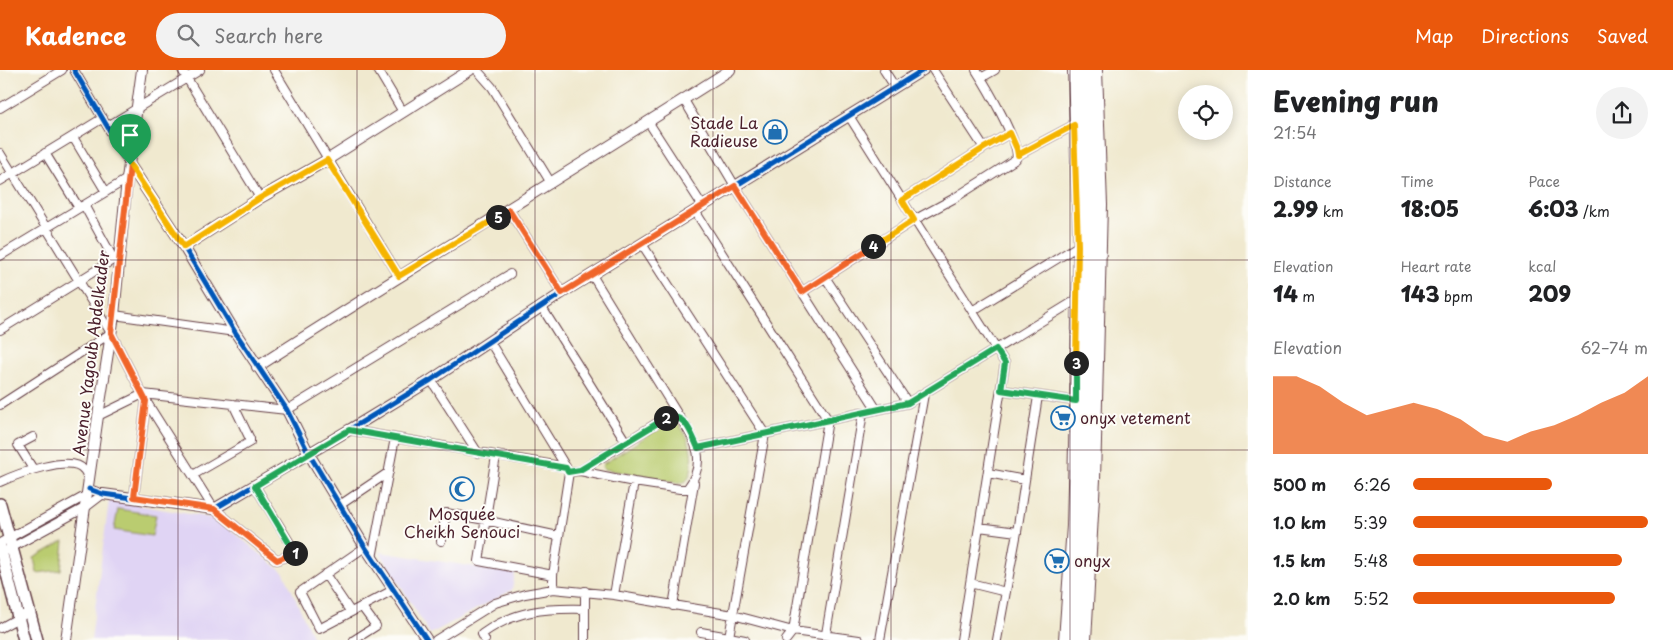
<!DOCTYPE html>
<meta charset="utf-8">
<style>
:root{--surface:#fff;--page:#f2f2f2;--text:#202124;--muted:#757577;--accent:#ea580c}
body{margin:0;font-family:"Playpen Sans",sans-serif;background:var(--page);color:var(--text);height:100vh;display:flex;flex-direction:column;font-size:19px;white-space:nowrap}
*{box-sizing:border-box;margin:0}
p{font-size:16px;color:var(--muted)}
.icon{flex:none;width:28px;height:28px;fill:none;stroke:currentColor;stroke-width:2;stroke-linecap:round;stroke-linejoin:round}
.map{position:relative;flex:1;overflow:hidden}
.sheet{display:flex;flex-direction:column;background:var(--surface);width:425px}
.sheet>*{flex:none}
.controls{position:absolute;left:1178px;top:15px;display:grid;gap:10px}
.controls a{display:grid;place-items:center;width:55px;height:55px;border-radius:50%;background:var(--surface);box-shadow:0 2px 12px #0003;font-size:25px}
.pin{position:absolute;display:grid;place-items:center;width:42px;height:42px;color:#fff;margin:-51px -21px;border-radius:50% 50% 50% 0;rotate:-45deg;box-shadow:0 0 5px #0007}
.pin .icon{rotate:45deg}
.km{position:absolute;width:25px;height:25px;margin:-12px;border-radius:50%;background:#222;color:#fff;font-size:14px;line-height:25px;text-align:center}
.round{display:grid;place-items:center;flex:none;width:52px;height:52px;border-radius:26px;background:var(--page)}
.head{display:flex;align-items:center;justify-content:space-between;height:85px;padding:0 25px}
h1{font-size:28px;font-weight:800;line-height:38px}
.stats{display:grid;grid-template-columns:repeat(3,1fr);gap:8px;height:85px;padding:5px 25px}
.stats div{display:grid;align-content:center}
.stats b{font-size:21px;font-weight:800}
.stats small{font-size:14px;font-weight:400}
.stats p{font-size:14px}
.chart{height:140px;padding:10px 25px}
.chart p{display:flex;justify-content:space-between}
.chart svg{width:100%;height:90px;margin-top:5px;fill:var(--accent);opacity:.7}
ul{padding:0 25px;list-style:none;font-size:16px}
li{display:grid;grid-template-columns:80px 60px 1fr;align-items:center;height:38px}
li i{height:12px;border-radius:6px;background:var(--accent)}
header{display:flex;align-items:center;gap:30px;box-sizing:border-box;height:70px;padding:0 25px;background:var(--accent);color:#fff}
header strong{font-size:24px}
nav{display:flex;gap:28px;margin-inline-start:auto;font-size:18px}
.search{width:350px;height:45px;background:var(--page);display:flex;align-items:center;gap:12px;box-sizing:border-box;padding:0 18px;border-radius:28px;color:var(--muted);font-size:19px}
main{display:flex;flex:1;min-height:0}
.map>svg:first-child{display:block}
.built{fill:#e0d4f4}
.green{fill:#bacc6f;stroke:#82764d}
.lines{fill:none;stroke-linecap:round;stroke-linejoin:round}
.street-casing{stroke:#633d44;stroke-width:10}
.secondary-casing{stroke:#633d44;stroke-width:12}
.primary-casing{stroke:#633d44;stroke-width:14}
.highway-casing{stroke:#633d44;stroke-width:16}
.street{stroke:#fff;stroke-width:8}
.secondary{stroke:#fff;stroke-width:10}
.primary{stroke:#fff;stroke-width:11}
.highway{stroke:#fff;stroke-width:14}
.cycleway-casing{stroke:#fdfcf7;stroke-width:8}
.cycleway{stroke:#0057b8;stroke-width:5}
.split-1-casing{stroke:#fff;stroke-width:10}
.split-2-casing{stroke:#fff;stroke-width:10}
.split-3-casing{stroke:#fff;stroke-width:10}
.split-4-casing{stroke:#fff;stroke-width:10}
.split-5-casing{stroke:#fff;stroke-width:10}
.split-6-casing{stroke:#fff;stroke-width:10}
.split-1{stroke:#f0652b;stroke-width:6}
.split-2{stroke:#22a559;stroke-width:6}
.split-3{stroke:#22a559;stroke-width:6}
.split-4{stroke:#f5b400;stroke-width:6}
.split-5{stroke:#f0652b;stroke-width:6}
.split-6{stroke:#f5b400;stroke-width:6}
.grid{fill:none;stroke:#4a1f2b;stroke-width:1;stroke-opacity:0.55}
.labels{text-anchor:middle;stroke-width:4;stroke-linejoin:round;paint-order:stroke}
.poi-label{font-size:16px;fill:#4a1f2b;stroke:#fdfcf7;text-anchor:start}
.street-label{font-size:16px;fill:#4a1f2b;stroke:#fdfcf7}
</style>
<header>
<strong>Kadence</strong>
<div class="search"><svg class="icon" aria-label="search" viewBox="0 0 24 24"><circle cx="10" cy="10" r="6"/><path d="M15 15l6 6"/></svg>Search here</div>
<nav><a>Map</a><a>Directions</a><a>Saved</a></nav>
</header>
<main>
<div class="map">
<svg width="1248" height="570" viewBox="0 0 1248 570">
<rect width="100%" height="100%" fill="#fdfcf7"/>
<filter id="ink" filterUnits="userSpaceOnUse"><feTurbulence type="fractalNoise" baseFrequency=".02" numOctaves="2"/><feDisplacementMap in="SourceGraphic" scale="10" xChannelSelector="R" yChannelSelector="G"/><feConvolveMatrix kernelMatrix="1 2 1 2 8 2 1 2 1" color-interpolation-filters="sRGB"/></filter>
<filter id="wash" filterUnits="userSpaceOnUse"><feTurbulence type="fractalNoise" baseFrequency=".0096" numOctaves="4" result="noise"/><feDisplacementMap in="SourceGraphic" scale="20" xChannelSelector="R" yChannelSelector="G"/><feGaussianBlur stdDeviation="1.12" result="paint"/><feColorMatrix in="noise" values="0 0 0 0 0 0 0 0 0 0 0 0 0 0 0 0 0 1.4 0 .05"/><feComposite in="paint" operator="in"/></filter>
<g filter="url(#wash)">
<rect width="100%" height="100%" fill="#f0e9cf"/>
<path class="built" d="M109 430 217 449 284 503 314 570H91Z
M380 482 515 503 512 520 430 564Z"/>
<path class="green" d="M669 352H677C681 357 685 363 688 369 692 378 694 402 688 409 685 413 681 413 677 413L604 399 602 397 603 394Z
M118 439 156 445 152 466 114 460Z
M64 471 61 500 37 503 34 488Z"/>
</g>
<g filter="url(#ink)">
<g class="lines">
<g class="street-casing">
<path id="street" d="M74 0 130 95
M182 0 260 128
M274 0 399 206
M378 0 403 42
M477 0 492 17 551 113
M884 0 895 17
M981 8 995 0
M684 30 735 116 877 340
M0 38 62 0
M849 46 1005 293 961 570
M649 53 702 135
M108 56 200 0
M73 67 106 122
M984 78 1010 63
M0 83 111 263 146 331 214 439 277 490 296 483 255 416
M45 83 79 138
M1018 85 1074 55
M0 111 103 48
M902 130 984 78 933 0
M84 135 114 190
M509 140 562 223
M695 141 828 350 793 561 786 570
M642 174 765 364 729 567 745 570
M0 186 127 109
M592 205 680 348
M825 207 908 333
M802 222 914 150 953 129 1016 89C1022 76 985 14 976 0
M541 236 626 372
M972 241 1078 176
M114 245 235 262
M0 260 119 186
M490 272 566 397
M431 310 478 383
M1001 320 1076 331
M0 335 111 263
M98 346 143 324 287 340 510 204
M349 360 566 397 569 402 580 401 665 348 673 346 680 348C697 371 707 393 687 419H680L634 412 580 401
M698 378 908 333 1081 227
M496 386 479 491 553 505
M33 399 18 375 33 367
M988 403 1025 410
M193 405 250 372V369L233 334
M0 412C15 405 72 383 84 400 88 404 88 413 89 419L103 424
M134 427 146 331
M340 435 389 402
M979 457 1017 462
M441 471 446 443 485 450 558 466
M0 473 87 425
M365 477 300 522 319 559 393 520
M0 484 86 437 103 424
M372 488 395 368
M325 504 350 541
M970 513 1006 522
M553 519V505L569 402
M585 521V570
M614 525 634 412
M673 536 694 413
M0 558 29 542
M701 562 729 567
M826 564 863 343
M354 570 376 556 362 537
M436 570 495 533 525 524 553 519 614 525 733 545 793 561 859 570
M485 570 482 564C515 540 545 538 585 539
M880 570 924 324
M997 570 1017 462 1038 326
M1063 570 1071 456 1078 176 1072 0"/>
</g>
<g class="secondary-casing">
<path id="secondary" d="M130 95 184 177 235 262 287 340 309 384 365 477 427 570
M184 177 260 128 327 90 470 0
M257 297C414 196 573 100 730 0
M103 424 214 439 349 360 431 310 562 223 923 0
M66 570 98 346 114 245 127 109 142 0"/>
</g>
<g class="primary-casing">
<path id="primary" d="M0 434 37 570
M0 477 24 570"/>
</g>
<g class="highway-casing">
<path id="highway" d="M1071 570 1081 410 1087 138 1081 0
M1084 570 1093 409 1100 135 1095 0"/>
</g>
<use href="#street" class="street"/>
<use href="#secondary" class="secondary"/>
<use href="#primary" class="primary"/>
<use href="#highway" class="highway"/>
<g class="cycleway-casing">
<path id="cycleway" d="M74 0 130 95 184 177 235 262 287 340 309 384 365 477 427 570
M89 419 103 424 214 439 349 360 431 310 562 223 923 0"/>
</g>
<use href="#cycleway" class="cycleway"/>
</g>
</g>
<g class="lines" filter="url(#ink)">
<g class="split-1-casing">
<path id="split-1" d="M130 95 111 263 146 331 134 427 214 439 277 490 295 483"/>
</g>
<g class="split-2-casing">
<path id="split-2" d="M295 483 255 416 349 360 566 398 568 402 580 400 666 348"/>
</g>
<g class="split-3-casing">
<path id="split-3" d="M666 348C685 342 691 363 698 378L908 333 996 279 1005 293 1001 320 1076 331V293"/>
</g>
<g class="split-4-casing">
<path id="split-4" d="M873 176 914 150 902 130 984 78 1010 63 1017 79 1018 85 1074 55 1078 176 1076 293"/>
</g>
<g class="split-5-casing">
<path id="split-5" d="M498 147 509 140 562 223 735 116 802 222 873 176"/>
</g>
<g class="split-6-casing">
<path id="split-6" d="M130 95 184 177 260 128 327 90 399 206 498 147"/>
</g>
<use href="#split-1" class="split-1"/>
<use href="#split-2" class="split-2"/>
<use href="#split-3" class="split-3"/>
<use href="#split-4" class="split-4"/>
<use href="#split-5" class="split-5"/>
<use href="#split-6" class="split-6"/>
</g>
<path class="grid" d="M178 0V570M357 0V570M535 0V570M713 0V570M891 0V570M1070 0V570M0 190H1248M0 380H1248"/>
<defs>
<g id="shop-ring" transform="scale(1.25)"><circle r="9.5" fill="#fdfcf7" stroke="#1f6fb2" stroke-width="1.5"/><path d="M-5-2.5h2.3a2.7 3.5 0 0 1 5.4 0H5L5.5 6h-11ZM-1.5-2.5h3a1.5 2.3 0 0 0-3 0Z" fill="#1f6fb2"/></g>
<g id="supermarket-ring" transform="scale(1.25)"><circle r="9.5" fill="#fdfcf7" stroke="#1f6fb2" stroke-width="1.5"/><path d="M-6-5.5h2.5l.6 2H6L4.5 2H-2.5L-4.4-4H-6ZM-1.5 3.2a1.3 1.3 0 1 0 .1 0ZM3 3.2a1.3 1.3 0 1 0 .1 0Z" fill="#1f6fb2"/></g>
<g id="mosque-ring" transform="scale(1.25)"><circle r="9.5" fill="#fdfcf7" stroke="#1f6fb2" stroke-width="1.5"/><path d="M3.5-4.9A6 6 0 1 0 3.5 4.9A5 5 0 1 1 3.5-4.9Z" fill="#1f6fb2"/></g>
</defs>
<g fill-rule="evenodd">
<use href="#shop-ring" x="775" y="62"/>
<use href="#supermarket-ring" x="1063" y="348"/>
<use href="#mosque-ring" x="462" y="419"/>
<use href="#supermarket-ring" x="1057" y="491"/>
</g>
<g class="labels">
<g class="poi-label">
<text x="758" y="59" text-anchor="end">Stade La<tspan x="758" dy="18">Radieuse</tspan></text>
<text x="1080" y="354">onyx vetement</text>
<text x="462" y="450" text-anchor="middle">Mosquée<tspan x="462" dy="18">Cheikh Senouci</tspan></text>
<text x="1074" y="497">onyx</text>
</g>
<g class="street-label">
<text transform="translate(91 283) rotate(-83)" y="6">Avenue Yagoub Abdelkader</text>
</g>
</g>
</svg>
<div class="controls">
<a><svg class="icon" aria-label="locate" viewBox="0 0 24 24"><circle cx="12" cy="12" r="6"/><path d="M12 2v4M12 18v4M2 12h4M18 12h4"/></svg></a>
</div>
<div class="pin" style="left:130px;top:95px;background:#1e9e55"><svg class="icon" aria-label="arrive" viewBox="0 0 24 24"><path d="M6 21V4h12l-3 4 3 4H6"/></svg></div>
<b class="km" style="left:295px;top:483px">1</b>
<b class="km" style="left:666px;top:348px">2</b>
<b class="km" style="left:1076px;top:293px">3</b>
<b class="km" style="left:873px;top:176px">4</b>
<b class="km" style="left:498px;top:147px">5</b>
</div>
<section class="sheet">
<div class="head"><div><h1>Evening run</h1><p>21:54</p></div><a class="round"><svg class="icon" aria-label="share" viewBox="0 0 24 24"><path d="M12 15V3M7 8l5-5 5 5M5 13v7h14v-7"/></svg></a></div>
<div class="stats">
<div><p>Distance</p><b>2.99<small> km</small></b></div>
<div><p>Time</p><b>18:05</b></div>
<div><p>Pace</p><b>6:03<small> /km</small></b></div>
</div>
<div class="stats">
<div><p>Elevation</p><b>14<small> m</small></b></div>
<div><p>Heart rate</p><b>143<small> bpm</small></b></div>
<div><p>kcal</p><b>209</b></div>
</div>
<div class="chart"><p><span>Elevation</span>62–74 m</p>
<svg viewBox="0 0 160 44" preserveAspectRatio="none"><path d="M0 44V6L10 6L20 11L30 19L40 25L50 22L60 19L70 22L80 27L90 35L100 38L110 33L120 30L130 25L140 19L150 14L160 6V44z"/></svg>
</div>
<ul>
<li><b>500 m</b>6:26<i style="width:59%"></i></li>
<li><b>1.0 km</b>5:39<i style="width:100%"></i></li>
<li><b>1.5 km</b>5:48<i style="width:89%"></i></li>
<li><b>2.0 km</b>5:52<i style="width:86%"></i></li>
</ul>
</section>
</main>
